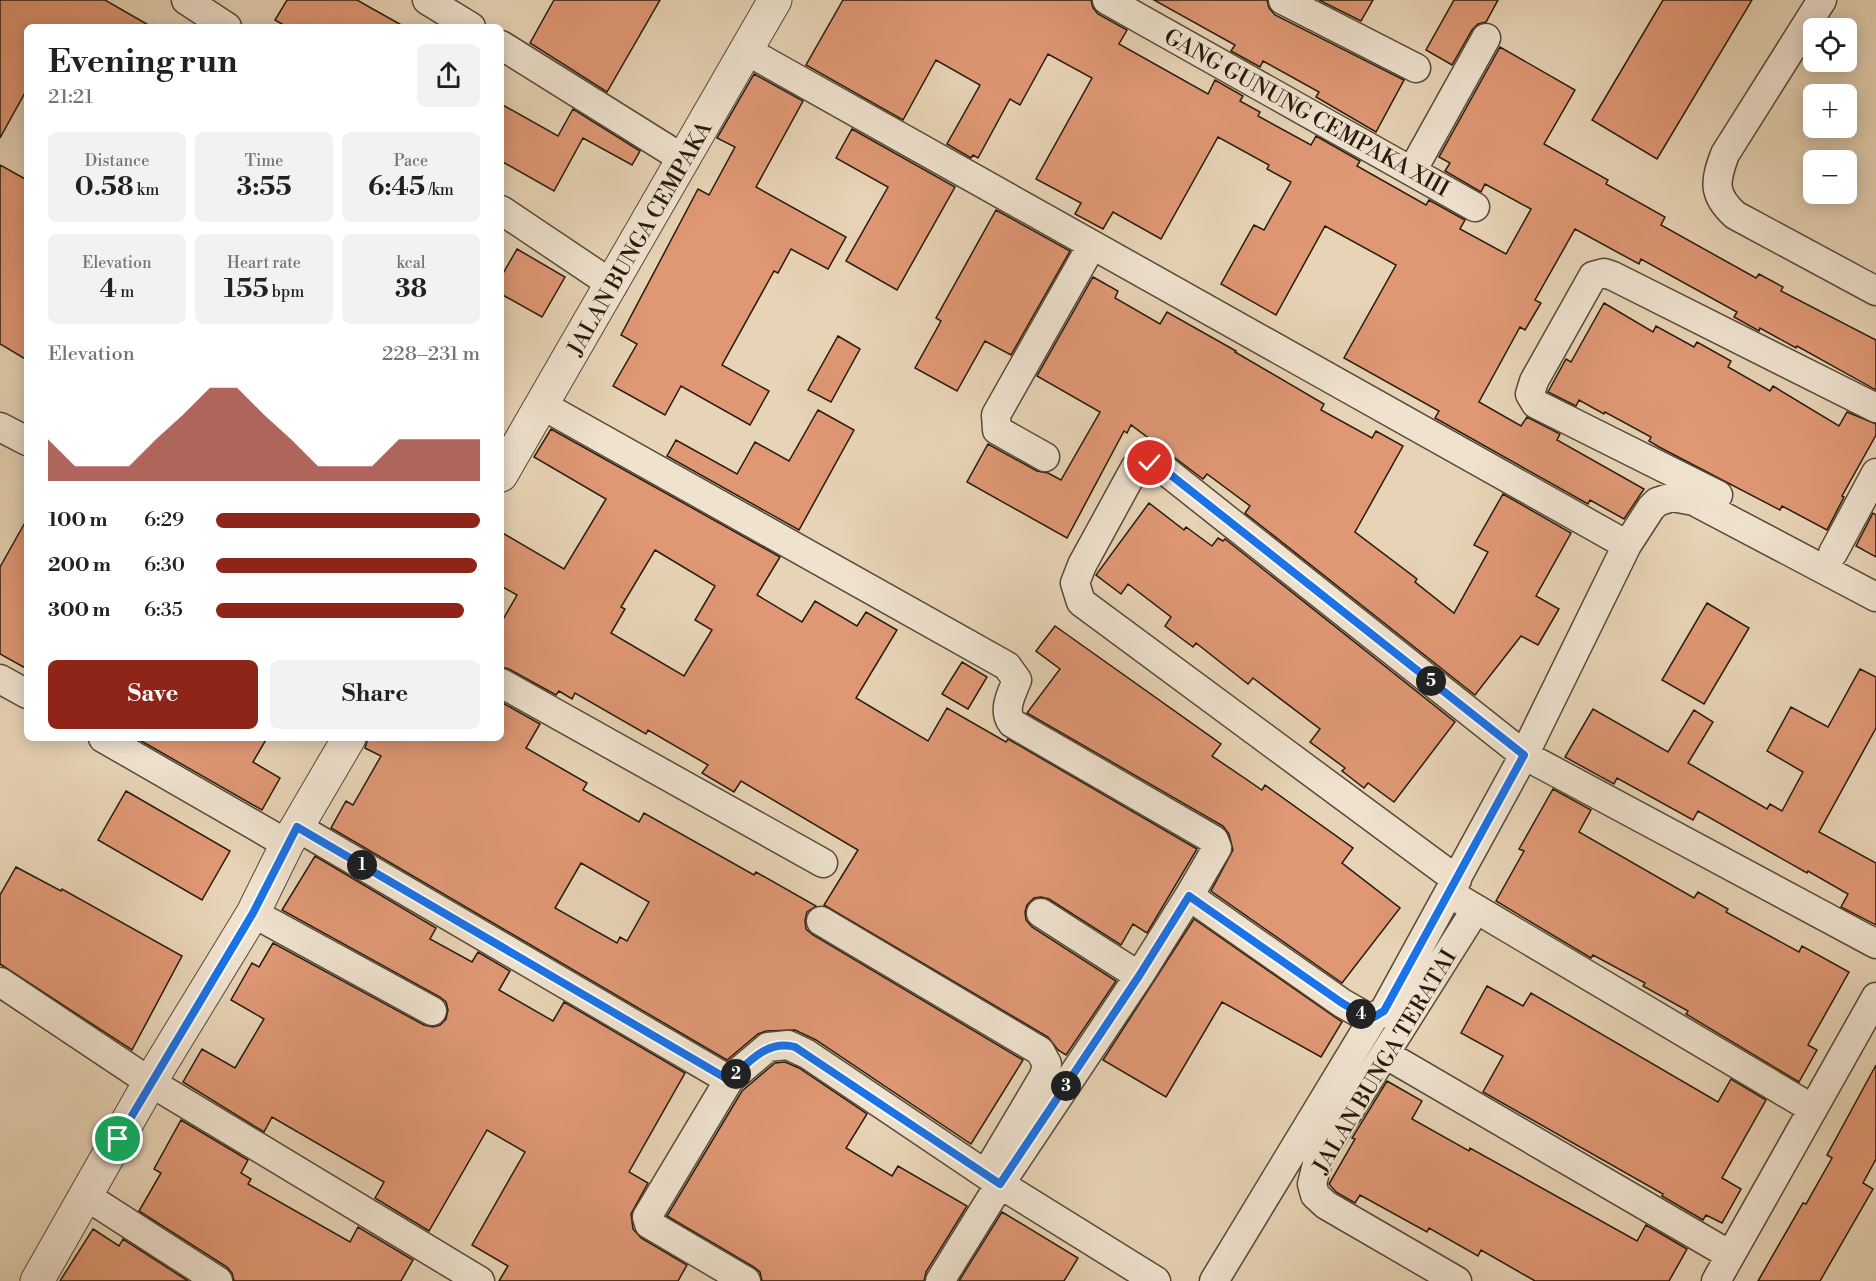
<!DOCTYPE html>
<meta charset="utf-8">
<style>
:root{--surface:#fff;--page:#f2f2f2;--text:#202124;--muted:#757577;--accent:#8f2418}
body{margin:0;font-family:"Libre Bodoni",serif;background:var(--page);color:var(--text);height:100vh;display:flex;flex-direction:column;font-size:22px;white-space:nowrap}
*{box-sizing:border-box;margin:0}
p{font-size:20px;color:var(--muted)}
.icon{flex:none;width:33px;height:33px;fill:none;stroke:currentColor;stroke-width:2;stroke-linecap:round;stroke-linejoin:round}
.map{position:relative;flex:1;overflow:hidden}
.panel{position:absolute;left:24px;top:24px;width:480px;height:717px;display:flex;flex-direction:column;background:var(--surface);border-radius:9px;box-shadow:0 3px 15px #0003}
.panel>*{flex:none}
.buttons{position:absolute;left:1803px;top:18px;display:grid;gap:12px}
.buttons a{display:grid;place-items:center;width:54px;height:54px;border-radius:9px;background:var(--surface);box-shadow:0 3px 15px #0003;font-size:30px}
.pin{position:absolute;display:grid;place-items:center;width:51px;height:51px;color:#fff;margin:-26px;border:3px solid #fff;border-radius:50%;box-shadow:0 2px 6px #0007}
.km{position:absolute;width:30px;height:30px;margin:-15px;border-radius:50%;background:#222;color:#fff;font-size:16px;line-height:30px;text-align:center}
.round{display:grid;place-items:center;flex:none;width:63px;height:63px;border-radius:9px;background:var(--page)}
.head{display:flex;align-items:center;justify-content:space-between;height:102px;padding:0 24px}
h1{font-size:33px;font-weight:700;line-height:45px}
.metrics{display:grid;grid-template-columns:repeat(3,1fr);gap:9px;height:102px;padding:6px 24px}
.metrics div{display:grid;align-content:center;border-radius:9px;background:var(--page);text-align:center}
.metrics b{font-size:26px;font-weight:700}
.metrics small{font-size:16px;font-weight:400}
.metrics p{font-size:16px}
.chart{height:168px;padding:12px 24px}
.chart p{display:flex;justify-content:space-between}
.chart svg{width:100%;height:108px;margin-top:6px;fill:var(--accent);opacity:.7}
.primary-button{display:flex;gap:12px;margin-top:auto;padding:12px 24px}
.primary-button a{flex:1;height:69px;border-radius:9px;background:var(--accent);color:#fff;font-size:24px;font-weight:700;line-height:69px;text-align:center}
.primary-button a+a{background:var(--page);color:var(--text)}
ul{padding:0 24px;list-style:none;font-size:20px}
li{display:grid;grid-template-columns:96px 72px 1fr;align-items:center;height:45px}
li i{height:15px;border-radius:8px;background:var(--accent)}
.map>svg:first-child{display:block}
.building{fill:#df9774;stroke:#271b0c;stroke-width:1.5;fill-rule:evenodd}
.lines{fill:none;stroke-linecap:round;stroke-linejoin:round}
.minor-casing{stroke:#574936;stroke-width:31}
.tertiary-casing{stroke:#574936;stroke-width:35}
.minor{stroke:#efe2cf;stroke-width:28}
.tertiary{stroke:#efe2cf;stroke-width:33}
.route-casing{stroke:#fff;stroke-width:12}
.route{stroke:#1a73e8;stroke-width:8}
.labels{text-anchor:middle;stroke-width:4.5;stroke-linejoin:round;paint-order:stroke}
.street-label{font-size:22px;fill:#271b0c;stroke:#efe2cf}
</style>
<div class="map">
<svg width="1876" height="1281" viewBox="0 0 1876 1281">
<rect width="100%" height="100%" fill="#e7d3b5"/>
<filter id="stains"><feTurbulence type="fractalNoise" baseFrequency=".00333" numOctaves="4"/><feColorMatrix values="0 0 0 0 .2 0 0 0 0 .09 0 0 0 0 .02 0 0 0 .5 -.17"/></filter>
<radialGradient id="worn" r=".72"><stop offset=".6" stop-color="#630" stop-opacity="0"/><stop offset="1" stop-color="#630" stop-opacity=".3"/></radialGradient>
<path class="building" d="M0 0H105L152 27H27V89L0 138Z
M287 0H357L405 27H287L275 20Z
M554 0H660L607 92 530 43Z
M843 0H1091L1093 8 1098 14 1127 30 1119 44 1208 94 1215 80 1243 96 1240 101 1260 112 1258 116 1311 145 1316 136 1360 161 1357 166 1426 205 1429 200 1465 220 1460 229 1506 254 1531 209 1485 184 1481 192 1445 171 1450 163 1439 157 1500 47 1575 90 1544 144 1608 180 1606 184 1665 217 1661 225 1756 278 1759 274 1783 287 1781 291 1876 340V390L1797 346 1796 348 1760 328 1759 331 1734 317 1737 312 1641 259 1639 264 1575 229 1535 300 1541 303 1525 330 1520 327 1479 402 1521 426 1527 417 1560 434 1557 440 1644 489 1624 519 1590 500 1588 504 1435 418 1439 411 1344 358 1396 265 1325 226 1276 315 1221 284 1254 225 1264 230 1291 182 1267 169 1269 165 1218 137 1161 239 1113 212 1103 229 1075 214 1081 203 1036 179 1092 78 1048 54 1020 105 1010 99 978 158 973 155 971 158 947 144 980 85 936 60 903 120 806 65Z
M1154 0H1267L1269 8 1275 15 1404 80 1376 132 1316 97 1319 92 1263 61 1260 67 1231 51 1235 45Z
M1319 0H1373L1361 21Z
M1454 0H1498L1486 22 1478 24 1472 30 1452 65 1426 50Z
M1663 0H1752L1657 159 1592 120Z
M754 74 803 101 756 187 846 237 828 269 791 249 778 273 774 271 722 365 769 391 750 425 681 386 665 415 613 386 637 344 621 335 698 189 709 195 735 147 717 138Z
M501 104 558 136 573 109 640 151 632 165 583 138 554 191 501 161Z
M852 129 955 187 897 290 846 261 888 187 836 158Z
M0 165 27 180V360L0 344Z
M996 210 1070 251 1011 355 985 341 957 391 915 368 941 321 936 318Z
M517 249 565 277 542 317 501 294V277Z
M1093 277 1118 291 1115 298 1160 324 1167 312 1236 351 1235 352 1324 404 1321 410 1372 438 1376 431 1403 446 1355 532 1417 579 1415 582 1454 613 1488 552 1474 545 1503 494 1571 533 1536 596 1559 609 1538 645 1521 636 1475 695 1245 513 1250 506 1207 474 1203 479 1131 425 1127 433 1124 431 1067 538 967 482 988 444 1037 471 1048 473 1061 480 1100 412 1037 376Z
M1604 303 1653 332 1656 326 1694 347 1697 342 1731 361 1728 367 1770 391 1773 386 1839 426 1847 412 1876 424V435L1842 496 1844 497 1827 530 1782 506 1780 510 1659 447 1649 441 1651 437 1605 412 1604 414 1579 400 1576 406 1548 392 1566 359 1571 362Z
M838 336 860 349 831 402 808 390Z
M818 410 854 430 799 530 667 456 676 440 737 474 755 442 789 461Z
M551 429 780 557 757 595 802 622 815 601 857 626 866 612 897 630 856 698 928 741 947 708 1006 742 1008 739 1197 849 1147 933 1133 924 1121 945 1049 899 1041 897 1034 898 1027 905 1025 912 1026 920 1032 927 1116 981 1066 1055 1058 1050 1048 1037 824 905 858 850 741 781 734 792 702 773 708 765 648 730 646 734 575 693 572 699 559 691 556 695 509 669 501 667V623L517 595 501 586V532L564 569 606 499 534 457ZM655 550 715 586 695 620 712 630 684 676 611 633 625 609 621 607Z
M1149 503 1184 530 1186 527 1212 546 1218 538 1223 541 1225 539 1455 722 1394 802 1368 783 1364 788 1342 771 1345 768 1310 742 1320 729 1253 678 1248 684 1196 643 1193 647 1165 626 1171 617 1128 584 1121 594 1096 575Z
M1873 513 1876 515V557L1856 546Z
M27 519V669L0 654V567Z
M1707 603 1749 628 1704 704 1662 680Z
M1055 626 1221 744 1212 756 1262 790 1265 785 1353 848 1342 863 1400 908 1342 983 1211 891 1233 850 1229 834 1223 826 1027 713 1060 669 1036 651Z
M962 662 987 677 968 709 942 694Z
M1860 669 1876 677V728L1819 832 1876 863V925L1841 907 1848 894 1808 871 1807 873 1698 811 1693 820 1617 778 1614 784 1565 757 1593 709 1668 752 1694 710 1713 722 1688 763 1767 809 1770 804 1782 811 1803 772 1767 751 1791 707 1828 727Z
M501 702 540 724 526 748 587 783 583 790 639 822 644 813 754 875 756 872 816 906 807 912 805 920 806 929 813 935 1023 1060 971 1144 816 1040 795 1030 766 1031 758 1034 727 1060 331 828 346 801 353 805 381 756 365 748 368 738H501ZM581 863 649 902 627 941 620 937 617 943 555 908Z
M136 738H267L253 762 280 778 262 810Z
M1553 789 1591 810 1579 832 1694 898 1698 892 1728 909 1726 912 1799 952 1802 946 1849 972 1808 1045 1817 1050 1799 1082 1686 1014 1688 1011 1643 986 1645 983 1593 955 1591 958 1496 901 1524 851 1519 849Z
M126 791 230 851 202 900 98 840Z
M315 856 436 928 430 939 472 962 478 952 510 971 499 990 553 1021 564 1002 685 1073 629 1172 648 1183 631 1214 633 1229 641 1238 687 1265 678 1281H499L508 1266 472 1245 525 1152 487 1130 429 1231 375 1198 384 1182 272 1117 264 1132 183 1082 202 1049 235 1068 264 1019 231 1000 252 963 259 967 273 943 424 1025 433 1027 440 1025 446 1019 448 1010 446 1002 440 997 282 910Z
M16 867 61 891 62 889 182 956 132 1050 0 964V895Z
M1194 919 1342 1022 1321 1057 1222 1002 1166 1097 1103 1060Z
M1487 986 1523 1006 1531 993 1718 1102 1731 1079 1766 1100 1722 1178 1741 1189 1722 1223 1706 1215 1703 1220 1662 1196 1663 1194 1483 1092 1503 1056 1461 1033Z
M785 1062 799 1068 867 1114 846 1148 892 1176 898 1166 967 1206 926 1272 924 1281H762L760 1272 754 1267 667 1216 742 1091 775 1063Z
M1876 1065V1159L1863 1183 1873 1189 1820 1281H1758L1803 1203 1806 1204 1832 1158 1827 1155Z
M1387 1081 1422 1101 1412 1119 1469 1151 1470 1148 1637 1241 1646 1225 1687 1249 1669 1281H1535L1481 1250 1478 1256 1429 1228 1427 1232 1360 1195 1355 1203 1336 1192 1329 1184 1355 1139 1352 1138Z
M181 1120 248 1160 241 1173 251 1179 248 1184 350 1242 358 1227 413 1260 401 1281H234L232 1273 227 1267 139 1211 161 1173 154 1169Z
M1002 1212 1078 1258 1064 1281H959Z
M93 1229 119 1246 123 1239 188 1281H60Z"/>
<g class="lines">
<g class="minor-casing">
<path id="minor" d="M186 0 227 27
M427 0 471 27
M1107 0 1475 207
M1283 0 1416 68
M1822 0 1725 154C1715 181 1712 194 1735 215L1876 291
M501 45 685 160
M747 51 1627 545
M1412 171 1486 38
M501 210 613 285
M542 405 1007 666 1017 680C1012 693 1002 710 1012 723L1214 840 1217 848 1189 896
M0 427 27 441
M1045 457 997 430 996 415 1092 245
M1718 495 1536 404 1530 394 1534 381 1593 276 1604 273 1613 276 1876 408
M1833 553 1876 473
M0 679 27 694
M501 683 823 863
M103 738 287 844
M297 827 729 1080
M1457 880 1081 602 1075 583 1082 565 1135 468 1150 463 1162 468 1524 755 1876 944
M1461 900 1813 1109
M253 913 432 1011
M1041 913 1139 976
M821 921 1040 1051 1047 1064 1044 1076 990 1167
M0 982 150 1082 480 1281
M1385 1054 1730 1255
M86 1196 218 1281
M746 1281 649 1224 647 1217 729 1080 768 1047 788 1045 807 1054 1000 1184 1156 1281
M940 1281 1000 1184 1139 976 1189 896 1342 1003 1363 1015 1374 1017 1384 1011 1524 755 1627 545 1651 508 1657 502 1672 497 1694 501 1876 597
M1214 1281 1374 1017
M1457 1281 1326 1205 1315 1195 1312 1184 1318 1160 1476 909
M1716 1281 1876 997"/>
</g>
<g class="tertiary-casing">
<path id="tertiary" d="M501 475 775 0
M37 1281 150 1082 253 913 287 844 349 738"/>
</g>
<use href="#minor" class="minor"/>
<use href="#tertiary" class="tertiary"/>
</g>
<g class="lines">
<g class="route-casing">
<path id="route" d="M118 1139 253 913 297 827 729 1080C748 1063 767 1039 795 1047L1000 1184 1139 976 1189 896 1342 1003 1363 1015 1374 1017 1384 1011 1524 755 1162 468 1150 463"/>
</g>
<use href="#route" class="route"/>
</g>
<g class="labels">
<g class="street-label">
<text transform="translate(1307 112) rotate(29)" y="8">GANG GUNUNG CEMPAKA XIII</text>
<text transform="translate(639 238) rotate(-60)" y="8">JALAN BUNGA CEMPAKA</text>
<text transform="translate(1384 1061) rotate(-59)" y="8">JALAN BUNGA TERATAI</text>
</g>
</g>
<rect width="100%" height="100%" filter="url(#stains)"/>
<rect width="100%" height="100%" fill="url(#worn)"/>
</svg>
<div class="buttons">
<a><svg class="icon" aria-label="locate" viewBox="0 0 24 24"><circle cx="12" cy="12" r="6"/><path d="M12 2v4M12 18v4M2 12h4M18 12h4"/></svg></a>
<a>+</a>
<a>−</a>
</div>
<div class="pin" style="left:118px;top:1139px;background:#1e9e55"><svg class="icon" aria-label="arrive" viewBox="0 0 24 24"><path d="M6 21V4h12l-3 4 3 4H6"/></svg></div>
<div class="pin" style="left:1150px;top:463px;background:#d93025"><svg class="icon" aria-label="check" viewBox="0 0 24 24"><path d="M5 12l5 5 9-10"/></svg></div>
<b class="km" style="left:362px;top:865px">1</b>
<b class="km" style="left:736px;top:1074px">2</b>
<b class="km" style="left:1066px;top:1086px">3</b>
<b class="km" style="left:1361px;top:1014px">4</b>
<b class="km" style="left:1431px;top:681px">5</b>
<section class="panel">
<div class="head"><div><h1>Evening run</h1><p>21:21</p></div><a class="round"><svg class="icon" aria-label="share" viewBox="0 0 24 24"><path d="M12 15V3M7 8l5-5 5 5M5 13v7h14v-7"/></svg></a></div>
<div class="metrics">
<div><p>Distance</p><b>0.58<small> km</small></b></div>
<div><p>Time</p><b>3:55</b></div>
<div><p>Pace</p><b>6:45<small> /km</small></b></div>
</div>
<div class="metrics">
<div><p>Elevation</p><b>4<small> m</small></b></div>
<div><p>Heart rate</p><b>155<small> bpm</small></b></div>
<div><p>kcal</p><b>38</b></div>
</div>
<div class="chart"><p><span>Elevation</span>228–231 m</p>
<svg viewBox="0 0 160 44" preserveAspectRatio="none"><path d="M0 44V27L10 38L20 38L30 38L40 27L50 17L60 6L70 6L80 17L90 27L100 38L110 38L120 38L130 27L140 27L150 27L160 27V44z"/></svg>
</div>
<ul>
<li><b>100 m</b>6:29<i style="width:100%"></i></li>
<li><b>200 m</b>6:30<i style="width:99%"></i></li>
<li><b>300 m</b>6:35<i style="width:94%"></i></li>
</ul>
<div class="primary-button"><a>Save</a><a>Share</a></div>
</section>
</div>
